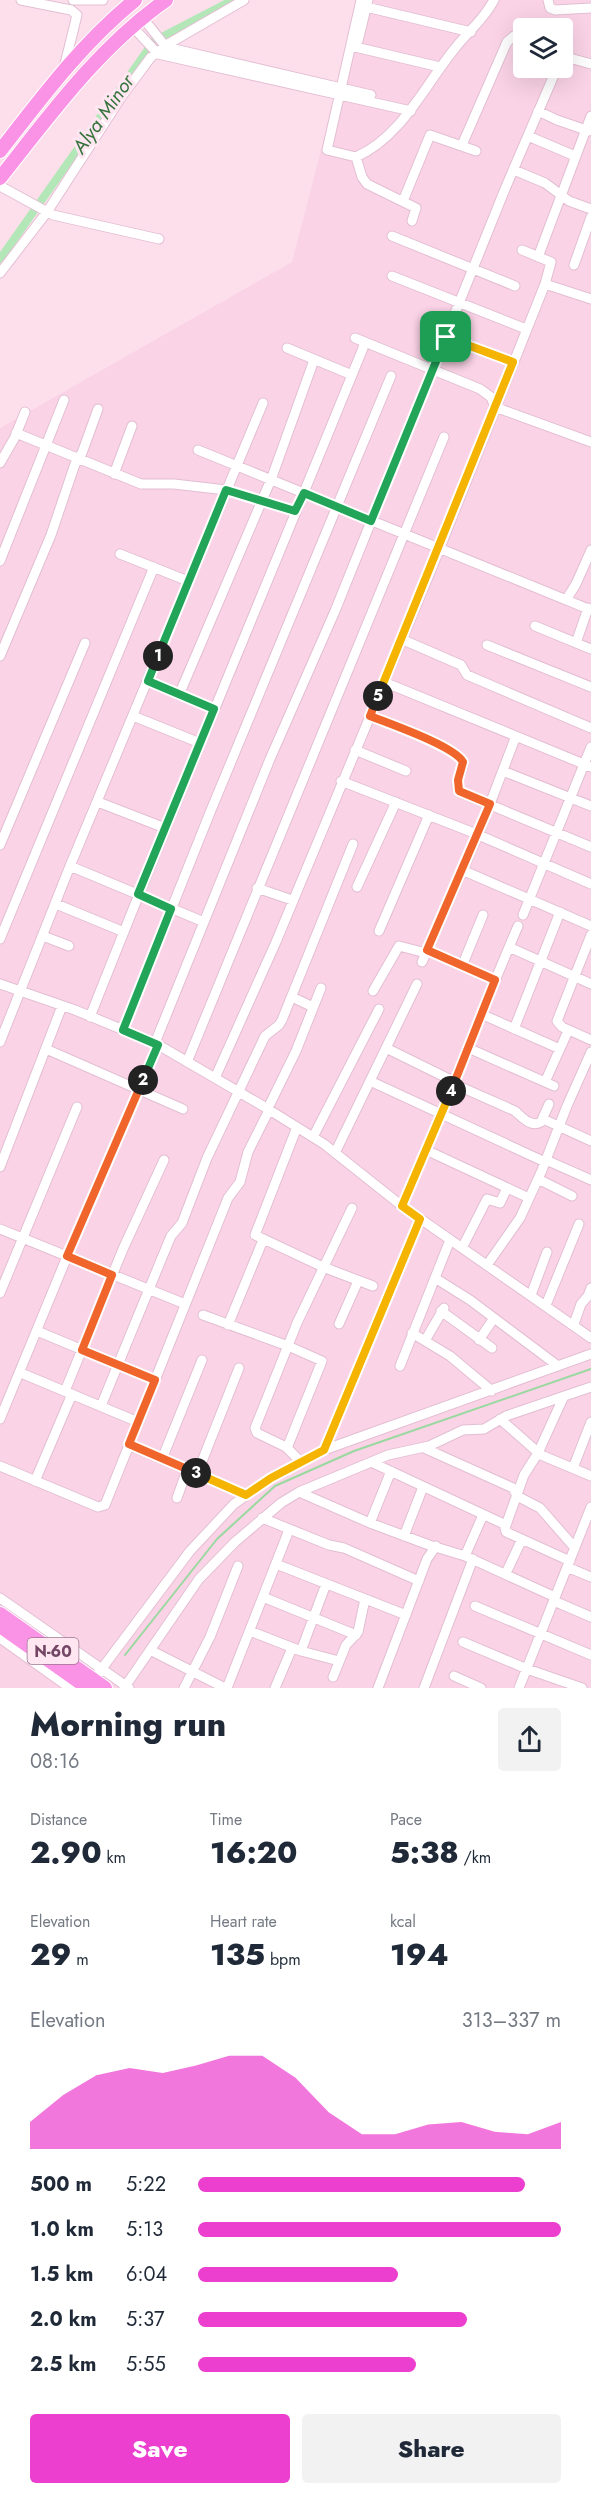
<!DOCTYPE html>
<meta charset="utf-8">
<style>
:root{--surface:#fff;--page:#f2f2f3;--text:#1f2937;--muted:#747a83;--accent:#ec3ecf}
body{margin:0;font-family:Jost,sans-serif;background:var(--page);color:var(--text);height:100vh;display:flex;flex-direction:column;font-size:22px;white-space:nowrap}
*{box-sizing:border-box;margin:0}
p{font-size:20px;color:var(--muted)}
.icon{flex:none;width:33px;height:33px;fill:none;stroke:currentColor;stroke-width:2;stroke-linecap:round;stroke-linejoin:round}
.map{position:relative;height:1688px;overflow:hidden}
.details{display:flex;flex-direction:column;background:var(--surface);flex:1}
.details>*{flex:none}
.buttons{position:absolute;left:513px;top:18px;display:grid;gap:12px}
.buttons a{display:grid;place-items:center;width:60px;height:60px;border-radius:6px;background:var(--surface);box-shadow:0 6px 24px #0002;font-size:30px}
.pin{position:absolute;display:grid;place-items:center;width:51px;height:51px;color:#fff;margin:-26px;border-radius:12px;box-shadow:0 3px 9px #0006}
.km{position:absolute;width:30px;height:30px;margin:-15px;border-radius:50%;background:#222;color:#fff;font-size:16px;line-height:30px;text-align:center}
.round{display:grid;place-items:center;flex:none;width:63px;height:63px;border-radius:6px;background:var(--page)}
.headline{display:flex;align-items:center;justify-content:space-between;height:102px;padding:0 30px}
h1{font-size:33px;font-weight:800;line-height:45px}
.stats{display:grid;grid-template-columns:repeat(3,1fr);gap:9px;height:102px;padding:6px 30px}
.stats div{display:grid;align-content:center}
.stats b{font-size:30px;font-weight:800}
.stats small{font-size:16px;font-weight:400}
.stats p{font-size:16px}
.chart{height:168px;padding:12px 30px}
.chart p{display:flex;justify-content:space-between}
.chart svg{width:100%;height:108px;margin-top:6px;fill:var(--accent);opacity:.7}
.cta{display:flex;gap:12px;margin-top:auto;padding:12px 30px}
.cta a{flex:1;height:69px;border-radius:6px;background:var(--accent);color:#fff;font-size:24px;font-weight:800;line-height:69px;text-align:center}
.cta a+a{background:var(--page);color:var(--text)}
ul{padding:0 30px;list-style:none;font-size:20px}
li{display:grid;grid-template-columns:96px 72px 1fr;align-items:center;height:45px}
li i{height:15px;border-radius:8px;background:var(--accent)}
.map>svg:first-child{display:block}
.residential{fill:#fad3e6;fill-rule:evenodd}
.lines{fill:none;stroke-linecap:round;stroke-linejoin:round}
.stream{stroke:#99d99f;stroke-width:2}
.canal{stroke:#b3e7b8;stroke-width:8}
.minor-casing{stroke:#e3bed3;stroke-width:11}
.highway-casing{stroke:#fff;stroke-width:16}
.minor{stroke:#fff;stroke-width:9}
.highway{stroke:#fa93e5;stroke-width:14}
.split-1-casing{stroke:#fff;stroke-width:12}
.split-2-casing{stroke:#fff;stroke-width:12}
.split-3-casing{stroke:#fff;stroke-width:12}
.split-4-casing{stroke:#fff;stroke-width:12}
.split-5-casing{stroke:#fff;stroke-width:12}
.split-6-casing{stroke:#fff;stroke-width:12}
.split-1{stroke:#22a559;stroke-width:8}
.split-2{stroke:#22a559;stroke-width:8}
.split-3{stroke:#f0652b;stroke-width:8}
.split-4{stroke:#f5b400;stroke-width:8}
.split-5{stroke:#f0652b;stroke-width:8}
.split-6{stroke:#f5b400;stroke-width:8}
.labels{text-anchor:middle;stroke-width:6;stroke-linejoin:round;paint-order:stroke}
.shield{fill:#ffe6f1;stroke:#9e7690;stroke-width:1.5}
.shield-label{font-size:16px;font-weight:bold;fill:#744666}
.water-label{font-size:20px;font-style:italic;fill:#37743e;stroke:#ffe6f1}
</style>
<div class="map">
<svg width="591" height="1688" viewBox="0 0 591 1688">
<rect width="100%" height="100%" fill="#fddfec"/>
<path class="residential" d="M360 0H591V1688H0V428L292 262ZM524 28H562V68H524Z"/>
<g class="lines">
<path class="stream" d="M125 1655 217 1539 275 1486 354 1451 591 1369"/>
<path class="canal" d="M0 259 154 41 233 0"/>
<g class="minor-casing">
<path id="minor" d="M21 0 71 10 77 15 64 68
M73 0H103
M361 0 327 150 356 157C402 137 426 83 456 47 470 29 482 22 494 0
M548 0 550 8 555 10 591 8
M362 6 471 32
M142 17 166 47 371 95
M132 26 158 54 411 111
M358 41 368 0
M351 46 440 67
M562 56 591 64
M538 111 557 120 589 131
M528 136 575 156
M462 145 507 42 514 36 524 39
M356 157 362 177 367 184 416 208 412 221
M514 170 545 183 569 201 591 209
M0 186 53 215 159 239
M403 201 430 135 476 151
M392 236 515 286
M538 257 591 116
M574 265 591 217
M0 273 47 212 122 96 151 57 168 44 244 0
M392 276 526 329
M545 284 591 299
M446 337 513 362
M355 338 480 389 491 397 495 407 591 442
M287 348 352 375
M16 433 141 484H174L226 490 295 511
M198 450 591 610
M0 463 15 437 25 412
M114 474 132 426
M120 554 188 581
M0 561 64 400
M566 600 576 584 591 550
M535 626 591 649
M401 639 461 665 467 675 591 728
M576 643 588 608
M487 645 591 687
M0 656 51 535 75 464 82 453 98 409
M148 681 214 709
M384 682 591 767
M179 695 272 477 314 360
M133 716 200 743
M370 716C384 722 463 751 463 763 463 771 457 778 457 786L462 793 591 847
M355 750 406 771
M503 771 591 806
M341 781 474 833 591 884
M98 802 165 828
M0 845 85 643
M70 866 204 922
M462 870 591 926
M357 887 396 802
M257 888 292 900
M56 904 124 932
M523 915 591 747
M379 931 429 815
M591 935 557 1021 562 1027 591 1040
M43 936 69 946
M0 939 154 567
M509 947 591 984
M427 950 495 980
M422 962 478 835 516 736
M462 966 483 915
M0 984 75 1010 155 1043 263 1106 324 1144 402 1206 591 1338
M373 991 399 946 426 953
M292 997 313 1007
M481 1014 560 1049
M90 1017C179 791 274 568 365 343
M514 1029 560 912
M123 1030 209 815 391 376
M0 1042 70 866 263 403
M155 1043 270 759 335 611 505 189 557 68
M386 1048 449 1079 454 1084 515 1111C522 1117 531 1128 541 1122L549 1104
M468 1048 554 1086
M46 1049 183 1109
M187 1062 444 437
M215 1078 276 942 431 570 545 284 551 262 522 250
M370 1081 545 1162
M545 1082 568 1031
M268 1108 296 1051 321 988
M543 1119 591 1141
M297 1127 255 1235 323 1267 373 1286
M313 1137 379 1009
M426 1150 529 1198
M335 1153 417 984
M546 1160 591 1180
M0 1167 62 1006
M538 1179 572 1196
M402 1206C443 1113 478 1019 518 926
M0 1229 185 1304
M462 1248 487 1199 500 1203 507 1188
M487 1265 520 1218 542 1170 567 1106 591 1052
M435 1278 470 1300 558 1366
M0 1293 77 1107
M531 1295 547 1252
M546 1305 579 1224
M441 1311 492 1348
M203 1315 288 1346 322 1361 287 1448
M339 1324 358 1281
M574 1324 581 1304 588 1296 591 1288
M228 1325 263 1240
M37 1331 155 1380
M412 1333 450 1356 492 1391
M426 1339 444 1308
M479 1340 494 1318
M400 1366 450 1240
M21 1373 138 1422
M65 1391 123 1249 164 1160
M564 1396 538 1453 524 1475 505 1528 506 1532 570 1561
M101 1406 161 1260 171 1236 182 1223 207 1158 265 1036 279 1025 282 1020 353 844
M0 1419 85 1213 158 1045
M500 1419 541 1455 591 1476
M129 1445 246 1495
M424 1448 513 1488 517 1496 540 1508 575 1548
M324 1450 420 1219
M162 1459 202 1360
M300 1461 286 1447 257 1433 255 1428 297 1323 352 1208
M371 1462 506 1525
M0 1466 98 1507 105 1505 228 1198 240 1182 248 1152 269 1110
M573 1468 591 1422
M197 1474 239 1368
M35 1481 72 1394
M299 1492 370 1523 429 1545 465 1556 555 1597
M177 1498 187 1470
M262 1518 329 1545 344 1548 419 1581
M370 1523 391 1471
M404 1536 423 1487
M465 1556 483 1515
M276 1564 406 1615
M567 1567 591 1577
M506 1573 522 1539
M263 1597 356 1635
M0 1598 129 1688
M554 1601 591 1617
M475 1606 591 1655
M250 1631 301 1651 339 1661
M0 1638 70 1688
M463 1642 527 1669 582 1688
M150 1650 225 1688
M301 1651 326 1584
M454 1676 481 1688
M333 1677 346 1645 358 1632 365 1599
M91 1683 190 1551 234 1504 271 1478 324 1450 591 1354
M124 1688 199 1579 235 1542 281 1503 299 1492 388 1455 429 1446 463 1430 484 1429 506 1416 591 1387
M184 1688 210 1637 238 1566
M227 1688 289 1530
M275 1688 292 1648
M378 1688 427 1559 436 1546
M424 1688 473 1559
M519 1688 591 1507"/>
</g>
<g class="highway-casing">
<path id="highway" d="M0 151C42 97 82 43 135 0
M0 178C50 115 99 47 166 0
M0 1614 105 1688
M0 1626 88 1688"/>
</g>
<use href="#minor" class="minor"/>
<use href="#highway" class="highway"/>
</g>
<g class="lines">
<g class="split-1-casing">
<path id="split-1" d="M158 656 226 490 295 511 304 493 371 521 446 337"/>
</g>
<g class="split-2-casing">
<path id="split-2" d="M143 1080 158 1045 123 1030 171 909 138 894 214 709 148 681 158 656"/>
</g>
<g class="split-3-casing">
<path id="split-3" d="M143 1080 67 1256 112 1275 82 1350 155 1380 129 1444 196 1473"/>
</g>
<g class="split-4-casing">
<path id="split-4" d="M196 1473 246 1495 271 1478 324 1450 420 1219 402 1206 451 1091"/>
</g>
<g class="split-5-casing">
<path id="split-5" d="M378 696 370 716C390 724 454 746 463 762L458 780 459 791 490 804 427 950 495 980 451 1091"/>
</g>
<g class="split-6-casing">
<path id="split-6" d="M378 696 513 362 446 337"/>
</g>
<use href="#split-1" class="split-1"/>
<use href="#split-2" class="split-2"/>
<use href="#split-3" class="split-3"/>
<use href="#split-4" class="split-4"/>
<use href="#split-5" class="split-5"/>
<use href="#split-6" class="split-6"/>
</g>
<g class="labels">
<rect class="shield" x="27.5" y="1638" width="51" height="26" rx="4.5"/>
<g class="shield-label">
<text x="53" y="1657">N-60</text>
</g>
<g class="water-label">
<text transform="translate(103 114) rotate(-55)" y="7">Alya Minor</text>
</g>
</g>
</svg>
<div class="buttons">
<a><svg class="icon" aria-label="layers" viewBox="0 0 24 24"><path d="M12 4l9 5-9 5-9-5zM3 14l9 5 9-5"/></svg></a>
</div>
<div class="pin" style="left:446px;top:337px;background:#1e9e55"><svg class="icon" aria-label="arrive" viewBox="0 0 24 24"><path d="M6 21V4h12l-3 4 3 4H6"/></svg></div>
<b class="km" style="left:158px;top:656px">1</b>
<b class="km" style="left:143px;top:1080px">2</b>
<b class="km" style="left:196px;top:1473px">3</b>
<b class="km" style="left:451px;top:1091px">4</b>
<b class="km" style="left:378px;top:696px">5</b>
</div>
<section class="details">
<div class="headline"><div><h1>Morning run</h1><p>08:16</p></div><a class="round"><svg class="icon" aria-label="share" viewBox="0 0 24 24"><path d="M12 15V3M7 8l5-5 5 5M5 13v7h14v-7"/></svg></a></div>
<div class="stats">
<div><p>Distance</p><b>2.90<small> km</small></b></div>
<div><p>Time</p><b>16:20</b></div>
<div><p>Pace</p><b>5:38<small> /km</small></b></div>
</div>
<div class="stats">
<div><p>Elevation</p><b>29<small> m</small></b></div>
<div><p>Heart rate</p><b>135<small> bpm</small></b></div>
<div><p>kcal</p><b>194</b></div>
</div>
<div class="chart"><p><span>Elevation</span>313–337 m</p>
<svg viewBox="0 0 160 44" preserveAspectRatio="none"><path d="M0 44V33L10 22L20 14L30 11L40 13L50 10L60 6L70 6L80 15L90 29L100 38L110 38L120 34L130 33L140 37L150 38L160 33V44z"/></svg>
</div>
<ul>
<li><b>500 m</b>5:22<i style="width:90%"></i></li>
<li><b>1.0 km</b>5:13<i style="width:100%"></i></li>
<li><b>1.5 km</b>6:04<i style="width:55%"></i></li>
<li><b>2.0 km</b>5:37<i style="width:74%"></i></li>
<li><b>2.5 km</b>5:55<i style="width:60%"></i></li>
</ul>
<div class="cta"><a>Save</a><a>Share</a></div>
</section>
